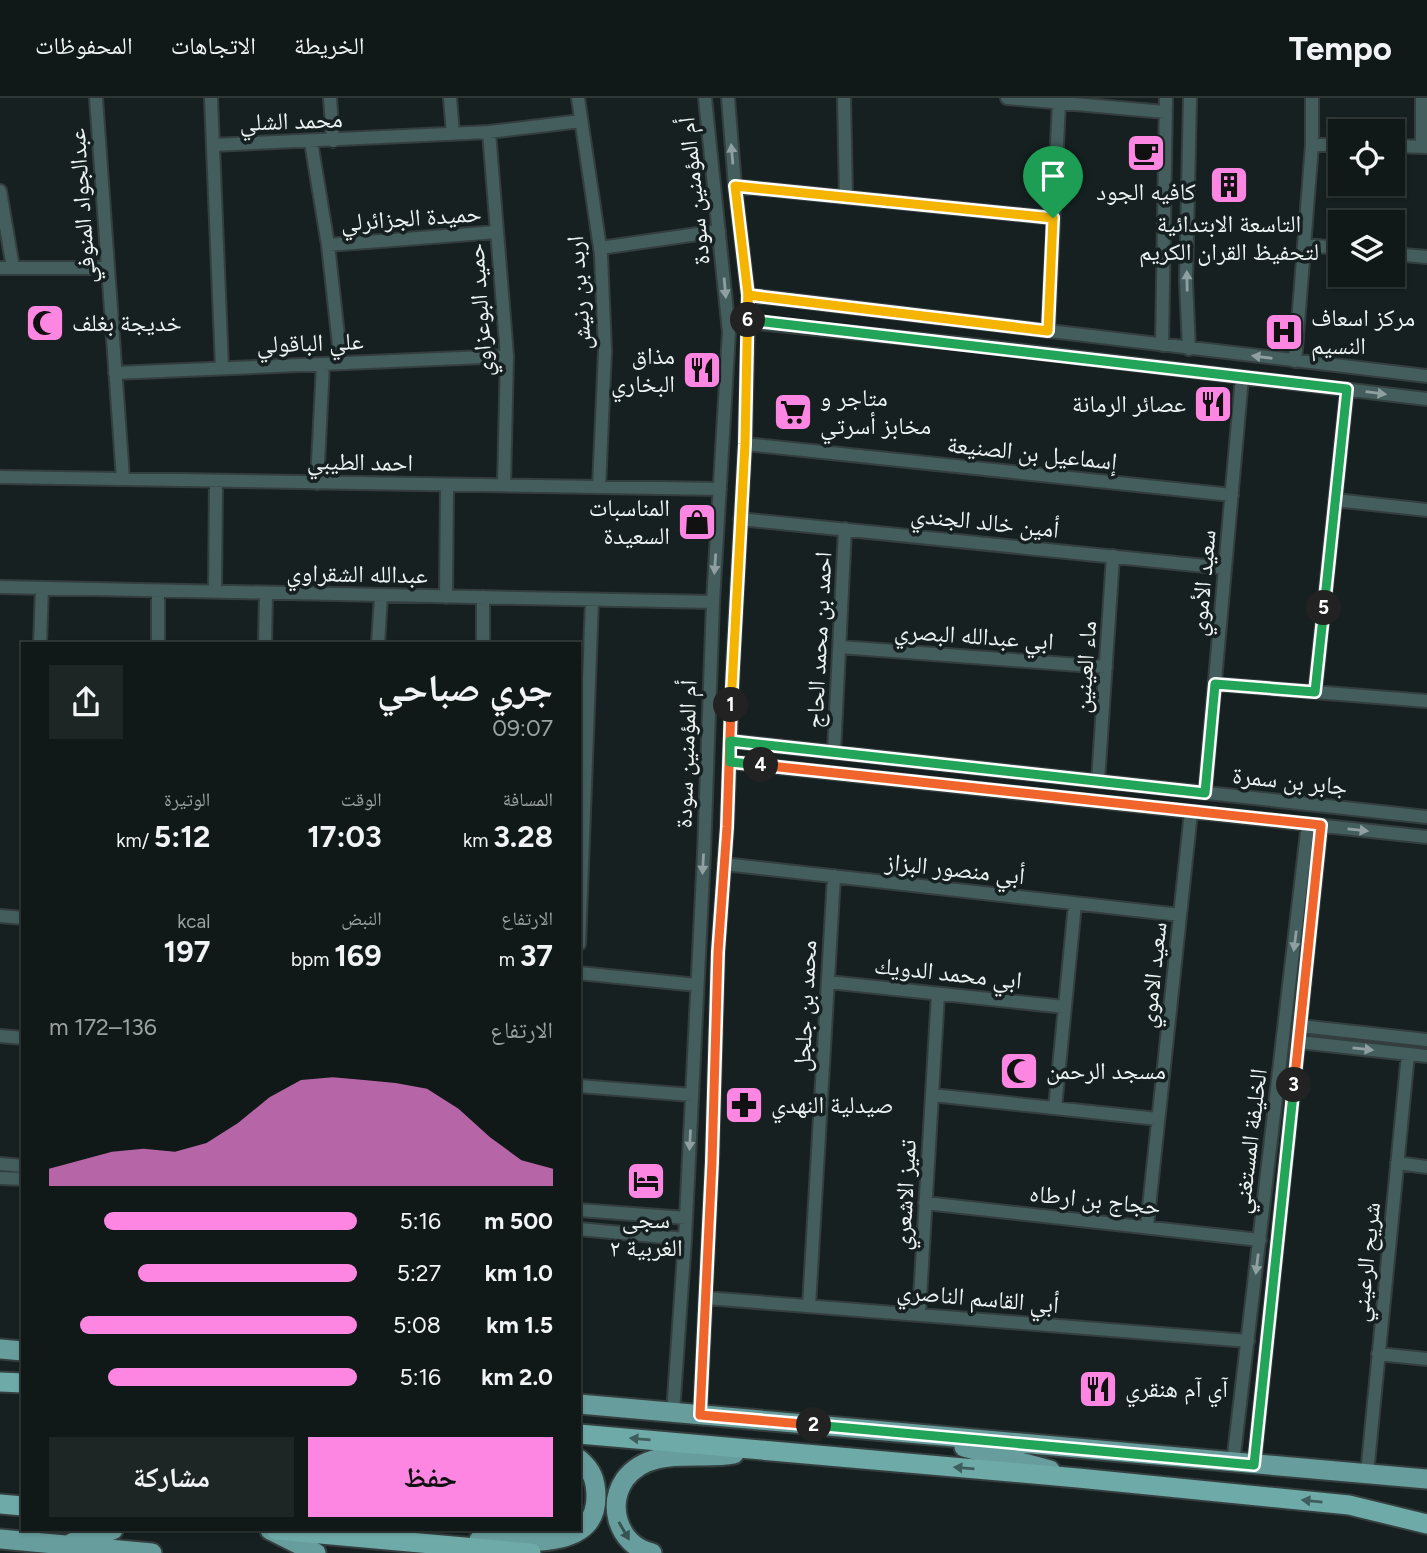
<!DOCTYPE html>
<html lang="ar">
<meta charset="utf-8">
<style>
:root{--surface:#101818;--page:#1e2525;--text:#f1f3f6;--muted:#9ca0a2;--line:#303737;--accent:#fd86e2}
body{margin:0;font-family:Figtree,"Noto Naskh Arabic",sans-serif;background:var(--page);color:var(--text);direction:rtl;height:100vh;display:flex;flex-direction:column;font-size:26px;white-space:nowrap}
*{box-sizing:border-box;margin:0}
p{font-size:23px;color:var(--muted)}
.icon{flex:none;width:38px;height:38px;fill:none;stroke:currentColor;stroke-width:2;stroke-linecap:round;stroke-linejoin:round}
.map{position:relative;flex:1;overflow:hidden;direction:ltr}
.sheet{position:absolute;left:21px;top:544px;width:560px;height:889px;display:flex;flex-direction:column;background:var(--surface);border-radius:0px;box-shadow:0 2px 5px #0004,0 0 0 2px var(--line);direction:rtl}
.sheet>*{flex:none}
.controls{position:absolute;left:1328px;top:21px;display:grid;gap:14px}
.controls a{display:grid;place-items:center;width:77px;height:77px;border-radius:0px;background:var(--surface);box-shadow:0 2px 5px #0004,0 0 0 2px var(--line);font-size:35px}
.pin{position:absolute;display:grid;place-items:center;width:60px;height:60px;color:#fff;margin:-72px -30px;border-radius:50% 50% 50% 0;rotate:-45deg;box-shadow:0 0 7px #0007}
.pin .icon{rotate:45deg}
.km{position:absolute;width:35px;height:35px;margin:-18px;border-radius:50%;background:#222;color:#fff;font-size:19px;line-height:35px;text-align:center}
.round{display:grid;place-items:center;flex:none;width:74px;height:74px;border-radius:0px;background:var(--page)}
.summary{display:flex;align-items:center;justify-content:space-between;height:119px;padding:0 28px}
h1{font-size:38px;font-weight:700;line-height:52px}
.figures{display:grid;grid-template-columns:repeat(3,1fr);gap:10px;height:119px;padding:7px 28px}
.figures div{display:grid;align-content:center}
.figures b{font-size:30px;font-weight:700}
.figures small{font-size:19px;font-weight:400}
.figures p{font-size:19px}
.chart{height:196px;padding:14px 28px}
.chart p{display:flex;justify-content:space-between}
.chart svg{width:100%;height:126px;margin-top:7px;fill:var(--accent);opacity:.7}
.action{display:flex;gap:14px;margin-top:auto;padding:14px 28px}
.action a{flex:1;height:80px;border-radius:0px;background:var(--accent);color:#111;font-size:28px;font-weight:700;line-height:80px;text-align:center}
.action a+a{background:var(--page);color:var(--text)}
ul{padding:0 28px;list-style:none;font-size:23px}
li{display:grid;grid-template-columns:112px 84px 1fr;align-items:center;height:52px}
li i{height:18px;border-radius:9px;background:var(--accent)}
header{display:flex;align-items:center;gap:42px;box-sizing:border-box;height:98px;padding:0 35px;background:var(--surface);border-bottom:2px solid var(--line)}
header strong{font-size:33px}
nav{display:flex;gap:38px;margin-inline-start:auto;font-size:24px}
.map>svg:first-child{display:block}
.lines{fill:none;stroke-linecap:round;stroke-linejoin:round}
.minor-casing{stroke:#343e3e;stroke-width:16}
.primary-casing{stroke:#343e3e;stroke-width:23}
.trunk-casing{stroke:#343e3e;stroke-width:23}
.minor{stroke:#445d5d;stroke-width:12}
.primary{stroke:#679d9c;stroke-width:19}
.trunk{stroke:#6eaaa8;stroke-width:19}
.oneway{fill:#90a0a0}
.oneway2{fill:#3e5e5d}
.oneway3{fill:#365252}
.split-1-casing{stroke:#fff;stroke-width:14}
.split-2-casing{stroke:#fff;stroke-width:14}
.split-3-casing{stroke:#fff;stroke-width:14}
.split-4-casing{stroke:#fff;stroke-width:14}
.split-5-casing{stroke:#fff;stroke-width:14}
.split-6-casing{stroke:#fff;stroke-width:14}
.split-7-casing{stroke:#fff;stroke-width:14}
.split-1{stroke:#f5b400;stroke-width:9}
.split-2{stroke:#f0652b;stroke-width:9}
.split-3{stroke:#22a559;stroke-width:9}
.split-4{stroke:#f0652b;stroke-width:9}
.split-5{stroke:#22a559;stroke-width:9}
.split-6{stroke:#22a559;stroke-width:9}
.split-7{stroke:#f5b400;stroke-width:9}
.labels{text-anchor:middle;stroke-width:7;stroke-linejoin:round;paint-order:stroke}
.street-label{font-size:24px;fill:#edf3f3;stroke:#162020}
.poi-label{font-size:24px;fill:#edf3f3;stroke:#162020;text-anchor:start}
</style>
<header>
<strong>Tempo</strong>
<nav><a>الخريطة</a><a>الاتجاهات</a><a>المحفوظات</a></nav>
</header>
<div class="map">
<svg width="1427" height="1455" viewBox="0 0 1427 1455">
<rect width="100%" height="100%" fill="#162020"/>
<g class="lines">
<g class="minor-casing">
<path id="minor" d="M96 0 123 381
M211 0 222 270
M330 0 333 43
M450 0 453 36
M578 0 601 157 605 253 599 389
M844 0 846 98
M1007 0 1165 14
M489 34 507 258 504 387
M311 44 328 147 341 265
M213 47 489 34 581 23
M1312 47H1340
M1393 48 1427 49
M1422 49V0
M735 88 1053 120
M0 93 13 170
M328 147 497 134
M1304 147 1340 150
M600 150 719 133
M1393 156 1427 159
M0 170H107
M748 197C975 223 1201 252 1427 278
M748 224 964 246 1427 301
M1048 233 1059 5
M1162 247 1166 0
M1189 251 1186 183 1190 0
M1295 263 1312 47V0
M115 275 507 258
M745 346 1232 397
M0 379 720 391
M317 385 323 266
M1335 402 1427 412
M740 421 1225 470
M0 489 713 504
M215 494 216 383
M446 499 447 387
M40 546 42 490
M158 546V493
M265 546 266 495
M378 546 381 497
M483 546V499
M840 549 1106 569
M1215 586 1427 603
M1315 594 1347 291
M731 643 1427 719
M834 654 845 431
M730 664 1427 739
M1098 683 1113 458
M1205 695 1242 279
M724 766 1180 817
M0 818 23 820
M579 846 592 502
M579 875 697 887
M828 884 1065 909
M1300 928 1427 942
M0 938 23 940
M1299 944 1427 958
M579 988 692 997
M932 997 1158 1021
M1055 1010 1075 806
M1397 1065 1427 1069
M0 1066 23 1068
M0 1080 23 1081
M925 1105 1260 1142
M579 1112 686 1120
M1147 1128 1191 714
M579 1131 685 1141
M706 1200 1248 1243
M809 1208 834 778
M919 1216 938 896
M1378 1256 1427 1261
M673 1315 685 1141 704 755 713 504 729 234 705 0
M700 1317 712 1064 718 854 727 729 733 567 745 346 748 224V197L735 88 728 0
M1233 1365 1308 726
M1254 1367 1321 728
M1367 1376 1408 956"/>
</g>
<g class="primary-casing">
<path id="primary" d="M0 1251 23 1253
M579 1306 1427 1381
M964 1349 1050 1372
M270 1432 316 1455
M0 1441 152 1455
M479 1442C518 1443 596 1455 596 1399 596 1382 592 1372 579 1361
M73 1444 113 1432
M652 1455C635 1451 623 1439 618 1422 614 1407 616 1394 625 1381 651 1347 699 1363 734 1356"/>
</g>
<g class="trunk-casing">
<path id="trunk" d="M0 1284 23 1285
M579 1336 1078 1380 1349 1407 1427 1426
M0 1406 23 1408
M276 1432 531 1455"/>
</g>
<use href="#minor" class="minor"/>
<use href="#primary" class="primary"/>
<use href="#trunk" class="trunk"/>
</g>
<defs><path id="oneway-solid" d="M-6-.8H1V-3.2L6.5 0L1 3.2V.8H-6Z" transform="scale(1.75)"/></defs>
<g class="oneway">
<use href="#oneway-solid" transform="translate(732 56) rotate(-95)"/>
<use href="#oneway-solid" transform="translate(1187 183) rotate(-91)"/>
<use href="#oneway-solid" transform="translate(725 190) rotate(85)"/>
<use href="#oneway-solid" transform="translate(1262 259) rotate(-173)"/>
<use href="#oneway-solid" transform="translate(1376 295) rotate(7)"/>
<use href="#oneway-solid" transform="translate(715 466) rotate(94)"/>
<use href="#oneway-solid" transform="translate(1358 732) rotate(6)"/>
<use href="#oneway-solid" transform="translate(703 766) rotate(93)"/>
<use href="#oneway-solid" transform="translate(1295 843) rotate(97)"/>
<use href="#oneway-solid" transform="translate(1363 951) rotate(6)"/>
<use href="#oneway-solid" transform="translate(690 1042) rotate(93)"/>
<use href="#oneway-solid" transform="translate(1257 1166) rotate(97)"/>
</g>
<g class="oneway2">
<use href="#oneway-solid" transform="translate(640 1341) rotate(-175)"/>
<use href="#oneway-solid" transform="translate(964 1370) rotate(-175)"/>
<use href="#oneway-solid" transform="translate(1312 1403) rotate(-174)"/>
</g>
<use class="oneway3" href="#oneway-solid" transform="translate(624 1433) rotate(60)"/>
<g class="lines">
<g class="split-1-casing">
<path id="split-1" d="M731 607 745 346 748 197 1048 233 1053 120"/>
</g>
<g class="split-2-casing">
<path id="split-2" d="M731 607 727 729 718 854 712 1064 700 1317 814 1327"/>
</g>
<g class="split-3-casing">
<path id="split-3" d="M814 1327 1254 1367 1294 987"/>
</g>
<g class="split-4-casing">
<path id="split-4" d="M761 667 1321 727 1294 987"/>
</g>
<g class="split-5-casing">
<path id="split-5" d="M761 667 730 664V643L1205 695 1215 586 1315 594 1324 510"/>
</g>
<g class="split-6-casing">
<path id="split-6" d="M748 222 1347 291 1324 510"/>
</g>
<g class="split-7-casing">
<path id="split-7" d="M748 222V197L735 88 1053 120"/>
</g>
<use href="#split-1" class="split-1"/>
<use href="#split-2" class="split-2"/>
<use href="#split-3" class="split-3"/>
<use href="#split-4" class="split-4"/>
<use href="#split-5" class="split-5"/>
<use href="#split-6" class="split-6"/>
<use href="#split-7" class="split-7"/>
</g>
<defs>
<g id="cafe-square" transform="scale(2.0125)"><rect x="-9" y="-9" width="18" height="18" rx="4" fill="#fd86e2" stroke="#162020"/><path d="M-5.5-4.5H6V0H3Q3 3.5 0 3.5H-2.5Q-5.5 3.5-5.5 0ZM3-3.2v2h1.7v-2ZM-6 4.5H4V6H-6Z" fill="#111"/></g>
<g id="building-square" transform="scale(2.0125)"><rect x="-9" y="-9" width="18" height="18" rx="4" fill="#fd86e2" stroke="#162020"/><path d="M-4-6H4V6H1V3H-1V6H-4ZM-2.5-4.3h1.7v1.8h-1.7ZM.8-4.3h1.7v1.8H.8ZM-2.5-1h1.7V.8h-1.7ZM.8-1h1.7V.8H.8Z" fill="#111"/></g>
<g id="mosque-square" transform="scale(2.0125)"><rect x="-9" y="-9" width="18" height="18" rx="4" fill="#fd86e2" stroke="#162020"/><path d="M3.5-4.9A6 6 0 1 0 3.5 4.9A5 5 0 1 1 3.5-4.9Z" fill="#111"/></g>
<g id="hospital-square" transform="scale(2.0125)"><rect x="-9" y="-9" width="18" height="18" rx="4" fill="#fd86e2" stroke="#162020"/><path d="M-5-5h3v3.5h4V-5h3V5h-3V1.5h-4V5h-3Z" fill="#111"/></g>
<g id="restaurant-square" transform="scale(2.0125)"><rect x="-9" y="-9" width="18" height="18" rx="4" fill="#fd86e2" stroke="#162020"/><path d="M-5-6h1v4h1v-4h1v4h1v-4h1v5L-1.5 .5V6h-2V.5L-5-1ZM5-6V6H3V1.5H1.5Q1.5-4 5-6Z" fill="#111"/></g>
<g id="supermarket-square" transform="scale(2.0125)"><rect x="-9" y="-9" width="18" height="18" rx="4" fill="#fd86e2" stroke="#162020"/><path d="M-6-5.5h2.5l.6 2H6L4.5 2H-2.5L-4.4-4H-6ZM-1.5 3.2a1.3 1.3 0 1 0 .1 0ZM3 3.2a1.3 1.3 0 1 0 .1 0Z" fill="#111"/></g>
<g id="shop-square" transform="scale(2.0125)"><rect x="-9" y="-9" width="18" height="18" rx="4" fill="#fd86e2" stroke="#162020"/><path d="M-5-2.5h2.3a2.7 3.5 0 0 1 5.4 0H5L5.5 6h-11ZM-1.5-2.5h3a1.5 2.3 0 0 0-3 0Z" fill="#111"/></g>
<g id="pharmacy-square" transform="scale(2.0125)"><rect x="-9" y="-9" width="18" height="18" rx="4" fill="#fd86e2" stroke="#162020"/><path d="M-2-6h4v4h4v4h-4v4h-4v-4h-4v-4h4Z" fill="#111"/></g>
<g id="hotel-square" transform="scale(2.0125)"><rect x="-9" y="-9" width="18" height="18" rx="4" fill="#fd86e2" stroke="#162020"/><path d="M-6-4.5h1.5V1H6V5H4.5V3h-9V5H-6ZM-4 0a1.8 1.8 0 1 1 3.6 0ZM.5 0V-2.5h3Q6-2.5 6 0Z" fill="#111"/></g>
</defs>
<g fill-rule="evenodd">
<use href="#cafe-square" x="1146" y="55"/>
<use href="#building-square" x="1229" y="87"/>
<use href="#mosque-square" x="45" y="225"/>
<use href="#hospital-square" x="1284" y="234"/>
<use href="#restaurant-square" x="702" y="272"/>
<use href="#restaurant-square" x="1213" y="306"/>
<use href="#supermarket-square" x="793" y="314"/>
<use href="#shop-square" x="697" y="424"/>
<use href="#mosque-square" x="1019" y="973"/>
<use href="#pharmacy-square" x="744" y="1007"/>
<use href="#hotel-square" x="646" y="1083"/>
<use href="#restaurant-square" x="1098" y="1291"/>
</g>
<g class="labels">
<g class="street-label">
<text transform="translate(291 23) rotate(-2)" y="8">محمد الشلي</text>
<text transform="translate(694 93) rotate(-96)" y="8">أم المؤمنين سودة</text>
<text transform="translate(82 108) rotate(-94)" y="8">عبدالجواد المنوفي</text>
<text transform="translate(411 120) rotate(-4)" y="8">حميدة الجزائرلي</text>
<text transform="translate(579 195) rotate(-94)" y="8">اربد بن رنيش</text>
<text transform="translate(480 212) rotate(-94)" y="8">حميد البوعزاوي</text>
<text transform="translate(310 245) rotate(-2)" y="8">علي الباقولي</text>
<text transform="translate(1032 355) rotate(6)" y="8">إسماعيل بن الصنيعة</text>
<text transform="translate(360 364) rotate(1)" y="8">احمد الطيبي</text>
<text transform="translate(985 424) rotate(6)" y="8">أمين خالد الجندي</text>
<text transform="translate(357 476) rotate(1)" y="8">عبدالله الشقراوي</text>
<text transform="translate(1203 485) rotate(-85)" y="8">سعيد الأموي</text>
<text transform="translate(974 538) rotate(4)" y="8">ابي عبدالله البصري</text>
<text transform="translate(819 542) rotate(-87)" y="8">احمد بن محمد الحاج</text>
<text transform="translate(1085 569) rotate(-86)" y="8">ماء العينين</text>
<text transform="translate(686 656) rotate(-88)" y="8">أم المؤمنين سودة</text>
<text transform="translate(1290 683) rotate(6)" y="8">جابر بن سمرة</text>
<text transform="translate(955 771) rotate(6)" y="8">أبي منصور البزاز</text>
<text transform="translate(948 875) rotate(6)" y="8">ابي محمد الدويك</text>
<text transform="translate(1153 877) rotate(-84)" y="8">سعيد الاموي</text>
<text transform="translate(805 908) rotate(-87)" y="8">محمد بن جلجل</text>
<text transform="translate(1250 1043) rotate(-83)" y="8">الخليفة المستغني</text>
<text transform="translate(905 1097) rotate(-87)" y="8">تميز الاشعري</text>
<text transform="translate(1095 1102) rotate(6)" y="8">حجاج بن ارطاه</text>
<text transform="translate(1366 1164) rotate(-84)" y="8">شريح الرعيني</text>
<text transform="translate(978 1200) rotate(5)" y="8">أبي القاسم الناصري</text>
</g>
<g class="poi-label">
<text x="1146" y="102" text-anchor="middle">كافيه الجود</text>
<text x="1229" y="134" text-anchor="middle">التاسعة الابتدائية<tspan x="1229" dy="28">لتحفيظ القران الكريم</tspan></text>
<text x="1311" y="228">مركز اسعاف<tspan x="1311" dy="28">النسيم</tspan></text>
<text x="72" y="233">خديجة بغلف</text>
<text x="675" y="266" text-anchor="end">مذاق<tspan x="675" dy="28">البخاري</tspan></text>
<text x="820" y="308">متاجر و<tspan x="820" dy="28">مخابز أسرتي</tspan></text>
<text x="1186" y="314" text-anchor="end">عصائر الرمانة</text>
<text x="670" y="418" text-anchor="end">المناسبات<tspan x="670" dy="28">السعيدة</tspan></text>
<text x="1046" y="981">مسجد الرحمن</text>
<text x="771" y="1015">صيدلية النهدي</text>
<text x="646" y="1130" text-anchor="middle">سجى<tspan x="646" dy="28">الغربية ٢</tspan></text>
<text x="1125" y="1299">آي آم هنقري</text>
</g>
</g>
</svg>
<div class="controls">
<a><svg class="icon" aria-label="locate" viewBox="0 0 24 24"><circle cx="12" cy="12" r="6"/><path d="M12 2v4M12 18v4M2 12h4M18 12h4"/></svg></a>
<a><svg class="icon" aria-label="layers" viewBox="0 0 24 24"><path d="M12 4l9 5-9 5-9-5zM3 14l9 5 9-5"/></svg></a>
</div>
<div class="pin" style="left:1053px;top:120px;background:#1e9e55"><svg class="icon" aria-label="arrive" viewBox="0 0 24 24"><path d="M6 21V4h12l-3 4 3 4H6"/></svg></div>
<b class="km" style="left:731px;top:607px">1</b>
<b class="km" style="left:814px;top:1327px">2</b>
<b class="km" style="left:1294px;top:987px">3</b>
<b class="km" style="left:761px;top:667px">4</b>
<b class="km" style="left:1324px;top:510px">5</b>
<b class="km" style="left:748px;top:222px">6</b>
<section class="sheet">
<div class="summary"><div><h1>جري صباحي</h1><p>09:07</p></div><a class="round"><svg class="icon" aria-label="share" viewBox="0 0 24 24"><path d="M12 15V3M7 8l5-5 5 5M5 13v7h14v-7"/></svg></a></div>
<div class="figures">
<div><p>المسافة</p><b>3.28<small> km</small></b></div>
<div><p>الوقت</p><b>17:03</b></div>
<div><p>الوتيرة</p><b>5:12<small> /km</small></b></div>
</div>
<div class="figures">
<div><p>الارتفاع</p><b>37<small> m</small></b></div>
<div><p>النبض</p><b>169<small> bpm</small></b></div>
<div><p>kcal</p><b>197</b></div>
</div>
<div class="chart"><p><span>الارتفاع</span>136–172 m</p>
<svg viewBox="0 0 160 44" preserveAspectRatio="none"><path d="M0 44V38L10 35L20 32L30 31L40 32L50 29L60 22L70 13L80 7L90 6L100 7L110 8L120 10L130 17L140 27L150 35L160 38V44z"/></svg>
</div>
<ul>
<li><b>500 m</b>5:16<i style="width:82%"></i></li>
<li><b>1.0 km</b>5:27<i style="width:71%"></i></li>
<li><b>1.5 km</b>5:08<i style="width:90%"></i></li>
<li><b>2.0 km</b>5:16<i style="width:81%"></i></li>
</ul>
<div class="action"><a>حفظ</a><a>مشاركة</a></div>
</section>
</div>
